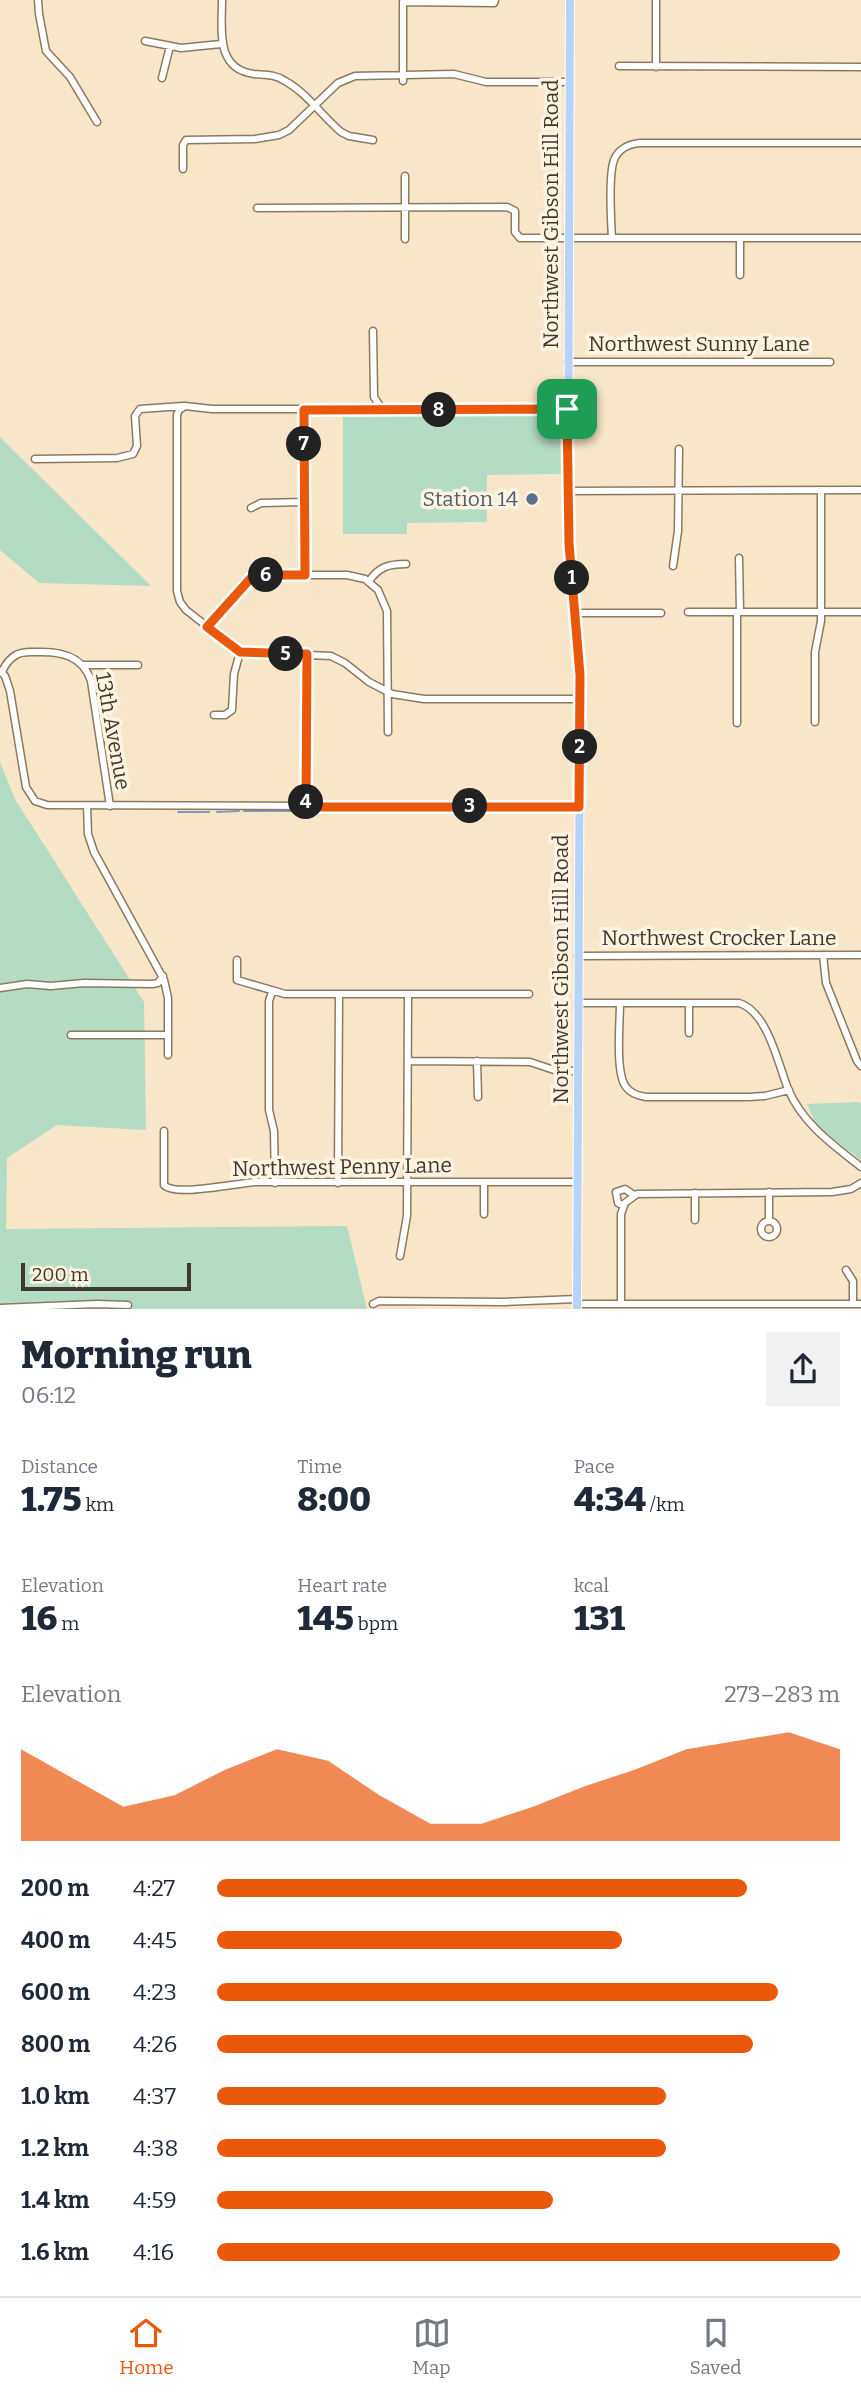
<!DOCTYPE html>
<meta charset="utf-8">
<style>
:root{--surface:#fff;--page:#f2f2f3;--text:#1f2937;--muted:#747a83;--line:#e0e1e3;--accent:#ea580c}
body{margin:0;font-family:Bitter,serif;background:var(--page);color:var(--text);height:100vh;display:flex;flex-direction:column;font-size:26px;white-space:nowrap}
*{box-sizing:border-box;margin:0}
p{font-size:23px;color:var(--muted)}
.icon{flex:none;width:38px;height:38px;fill:none;stroke:currentColor;stroke-width:2;stroke-linecap:round;stroke-linejoin:round}
.map{position:relative;height:1309px;overflow:hidden}
.side{display:flex;flex-direction:column;background:var(--surface);flex:1}
.side>*{flex:none}
.scale{position:absolute;left:21px;bottom:18px;width:170px;box-sizing:border-box;padding-left:7px;border:4px solid #3f382d;border-top:0;font-size:19px;line-height:24px;white-space:nowrap;color:#3f382d;-webkit-text-stroke:5px #fff4e2;paint-order:stroke}
.pin{position:absolute;display:grid;place-items:center;width:60px;height:60px;color:#fff;margin:-30px;border-radius:14px;box-shadow:0 4px 10px #0006}
.km{position:absolute;width:35px;height:35px;margin:-18px;border-radius:50%;background:#222;color:#fff;font-size:19px;line-height:35px;text-align:center}
.round{display:grid;place-items:center;flex:none;width:74px;height:74px;border-radius:0px;background:var(--page)}
.head{display:flex;align-items:center;justify-content:space-between;height:119px;padding:0 21px}
h1{font-size:38px;font-weight:800;line-height:52px}
.metrics{display:grid;grid-template-columns:repeat(3,1fr);gap:10px;height:119px;padding:7px 21px}
.metrics div{display:grid;align-content:center}
.metrics b{font-size:35px;font-weight:800}
.metrics small{font-size:19px;font-weight:400}
.metrics p{font-size:19px}
.chart{height:196px;padding:14px 21px}
.chart p{display:flex;justify-content:space-between}
.chart svg{width:100%;height:126px;margin-top:7px;fill:var(--accent);opacity:.7}
ul{padding:0 21px;list-style:none;font-size:23px}
li{display:grid;grid-template-columns:112px 84px 1fr;align-items:center;height:52px}
li i{height:18px;border-radius:9px;background:var(--accent)}
.dock{display:flex;justify-content:space-around;align-items:center;height:98px;border-top:2px solid var(--line);background:var(--surface);font-size:19px;color:var(--muted)}
.dock a{display:grid;justify-items:center;gap:4px}
.dock .on{color:var(--accent)}
.map>svg:first-child{display:block}
.green{fill:#b4dbc4}
.lines{fill:none;stroke-linecap:round;stroke-linejoin:round}
.stream{stroke:#7f97c0;stroke-width:2}
.minor-casing{stroke:#8b7a60;stroke-width:9}
.major-casing{stroke:#fff;stroke-width:10}
.minor{stroke:#fff;stroke-width:6}
.major{stroke:#b9d3f8;stroke-width:8}
.route-casing{stroke:#fff;stroke-width:14}
.route{stroke:#ea580c;stroke-width:9}
.service-dot{fill:#5c6f8a;stroke:#fff4e2;stroke-width:2.5}
.labels{text-anchor:middle;stroke-width:7;stroke-linejoin:round;paint-order:stroke}
.street-label{font-size:21px;fill:#3f382d;stroke:#fff4e2}
.service-label{font-size:21px;fill:#4e5e75;stroke:#fff4e2;text-anchor:end}
</style>
<div class="map">
<svg width="861" height="1309" viewBox="0 0 861 1309">
<rect width="100%" height="100%" fill="#f8e6c9"/>
<path class="green" d="M343 412 563 413 562 474 487 475V522L407 523V534H343Z
M0 437 151 586 39 583 0 550Z
M0 762 15 799 144 1002 146 1130 57 1125 7 1158 6 1229 347 1226 367 1309H0Z
M858 1102 861 1104V1160L817 1127 807 1104Z"/>
<g class="lines">
<path class="stream" d="M409 810H448
M458 810 525 811
M244 811H292
M311 811H328
M338 811H354
M363 811 398 810
M535 811H542
M551 811H565
M178 812H209
M217 812 239 811"/>
<g class="minor-casing">
<path id="minor" d="M38 0 39 14 46 51 70 77 97 122
M222 0C222 29 215 69 254 74 265 75 275 74 285 81 307 93 322 116 341 132L349 136 373 140
M145 41 181 48 221 44
M619 66 861 67
M656 67V0
M162 78 170 46
M403 81V2L494 3 495 0
M183 169V145L186 140 255 139 279 135 289 130 338 83 355 76 454 74 486 82H568
M257 208 507 207 515 211V232L520 238H861
M612 238C611 219 608 176 614 160 618 149 629 144 640 143H861
M405 239V176
M740 275V239
M373 331 374 397 382 409
M568 362H830
M567 409H212L185 406 179 410 177 415V591L180 602 186 610 240 652 331 656 345 663 369 682 392 694 424 699H580
M304 410 305 574
M35 459 117 458 133 454 137 446 135 416 140 409 183 406
M567 491 861 490
M251 508 261 503 304 502
M739 558 740 612
M673 566 678 531 679 449
M369 581C379 567 388 564 406 564
M688 612H861
M576 613H661
M207 627 248 580 256 575H347L365 579 378 590 387 611 388 732
M84 665H138
M0 671 5 676 10 691 26 787 35 801 47 805 579 807
M2 672C5 665 9 659 16 655 22 651 30 652 37 652 61 651 83 656 91 681L110 806
M214 715H225L232 710 234 674 240 652
M815 722V652L821 621V490
M737 723V612
M87 806 88 834 94 852 164 980 168 998V1055
M306 807 307 654
M823 955 826 983 857 1061 861 1066
M578 956 861 955
M237 960V980L285 994H529
M0 988 27 984 51 986 84 983 152 984 158 983 163 976
M272 992 269 1001V1110L274 1131 275 1183
M578 1003H739C767 1011 778 1063 788 1089 803 1124 832 1144 861 1167
M620 1003C620 1023 615 1073 626 1087 631 1094 639 1096 646 1097H749L765 1096 789 1090
M689 1003V1033
M71 1035H168
M409 1061 530 1062 557 1071H578
M477 1061 478 1097
M164 1131V1185C175 1197 237 1183 256 1182H577
M338 1183 339 994
M769 1192V1221
M695 1193V1220
M624 1206 618 1203 616 1192 625 1189 634 1195
M484 1214V1183
M761 1229a8 8 0 1 1 16 0a8 8 0 1 1-16 0Z
M400 1256 407 1216 408 994
M846 1270 853 1281V1304
M373 1304 379 1301 504 1302 577 1299
M577 1304H861
M621 1304V1214L625 1203 637 1194 832 1192 851 1189 861 1183
M0 1308 97 1304 128 1305"/>
</g>
<g class="major-casing">
<path id="major" d="M570 0 568 520 580 678 577 1309"/>
</g>
<use href="#minor" class="minor"/>
<use href="#major" class="major"/>
</g>
<g class="lines">
<g class="route-casing">
<path id="route" d="M567 409 569 544 580 675 579 807H306L307 654 240 652 207 627 251 578 262 575H305L304 410Z"/>
</g>
<use href="#route" class="route"/>
</g>
<circle class="service-dot" cx="532" cy="499" r="7"/>
<g class="labels">
<g class="street-label">
<text transform="translate(551 214) rotate(-90)" y="7">Northwest Gibson Hill Road</text>
<text x="699" y="351">Northwest Sunny Lane</text>
<text transform="translate(113 731) rotate(80)" y="7">13th Avenue</text>
<text x="719" y="945">Northwest Crocker Lane</text>
<text transform="translate(561 969) rotate(-90)" y="7">Northwest Gibson Hill Road</text>
<text transform="translate(342 1167) rotate(-1)" y="7">Northwest Penny Lane</text>
</g>
<g class="service-label">
<text x="518" y="506">Station 14</text>
</g>
</g>
</svg>
<div class="scale">200 m</div>
<div class="pin" style="left:567px;top:409px;background:#1e9e55"><svg class="icon" aria-label="arrive" viewBox="0 0 24 24"><path d="M6 21V4h12l-3 4 3 4H6"/></svg></div>
<b class="km" style="left:572px;top:578px">1</b>
<b class="km" style="left:580px;top:747px">2</b>
<b class="km" style="left:470px;top:806px">3</b>
<b class="km" style="left:306px;top:802px">4</b>
<b class="km" style="left:286px;top:654px">5</b>
<b class="km" style="left:266px;top:575px">6</b>
<b class="km" style="left:304px;top:444px">7</b>
<b class="km" style="left:439px;top:410px">8</b>
</div>
<section class="side">
<div class="head"><div><h1>Morning run</h1><p>06:12</p></div><a class="round"><svg class="icon" aria-label="share" viewBox="0 0 24 24"><path d="M12 15V3M7 8l5-5 5 5M5 13v7h14v-7"/></svg></a></div>
<div class="metrics">
<div><p>Distance</p><b>1.75<small> km</small></b></div>
<div><p>Time</p><b>8:00</b></div>
<div><p>Pace</p><b>4:34<small> /km</small></b></div>
</div>
<div class="metrics">
<div><p>Elevation</p><b>16<small> m</small></b></div>
<div><p>Heart rate</p><b>145<small> bpm</small></b></div>
<div><p>kcal</p><b>131</b></div>
</div>
<div class="chart"><p><span>Elevation</span>273–283 m</p>
<svg viewBox="0 0 160 44" preserveAspectRatio="none"><path d="M0 44V12L10 22L20 32L30 28L40 19L50 12L60 16L70 28L80 38L90 38L100 32L110 25L120 19L130 12L140 9L150 6L160 12V44z"/></svg>
</div>
<ul>
<li><b>200 m</b>4:27<i style="width:85%"></i></li>
<li><b>400 m</b>4:45<i style="width:65%"></i></li>
<li><b>600 m</b>4:23<i style="width:90%"></i></li>
<li><b>800 m</b>4:26<i style="width:86%"></i></li>
<li><b>1.0 km</b>4:37<i style="width:72%"></i></li>
<li><b>1.2 km</b>4:38<i style="width:72%"></i></li>
<li><b>1.4 km</b>4:59<i style="width:54%"></i></li>
<li><b>1.6 km</b>4:16<i style="width:100%"></i></li>
</ul>
</section>
<nav class="dock">
<a class="on"><svg class="icon" aria-label="home" viewBox="0 0 24 24"><path d="M3 11l9-7 9 7M6 9v11h12V9"/></svg>Home</a>
<a><svg class="icon" aria-label="map" viewBox="0 0 24 24"><path d="M3 6l6-2 6 2 6-2v14l-6 2-6-2-6 2zM9 4v14M15 6v14"/></svg>Map</a>
<a><svg class="icon" aria-label="saved" viewBox="0 0 24 24"><path d="M7 4h10v16l-5-4-5 4z"/></svg>Saved</a>
</nav>
